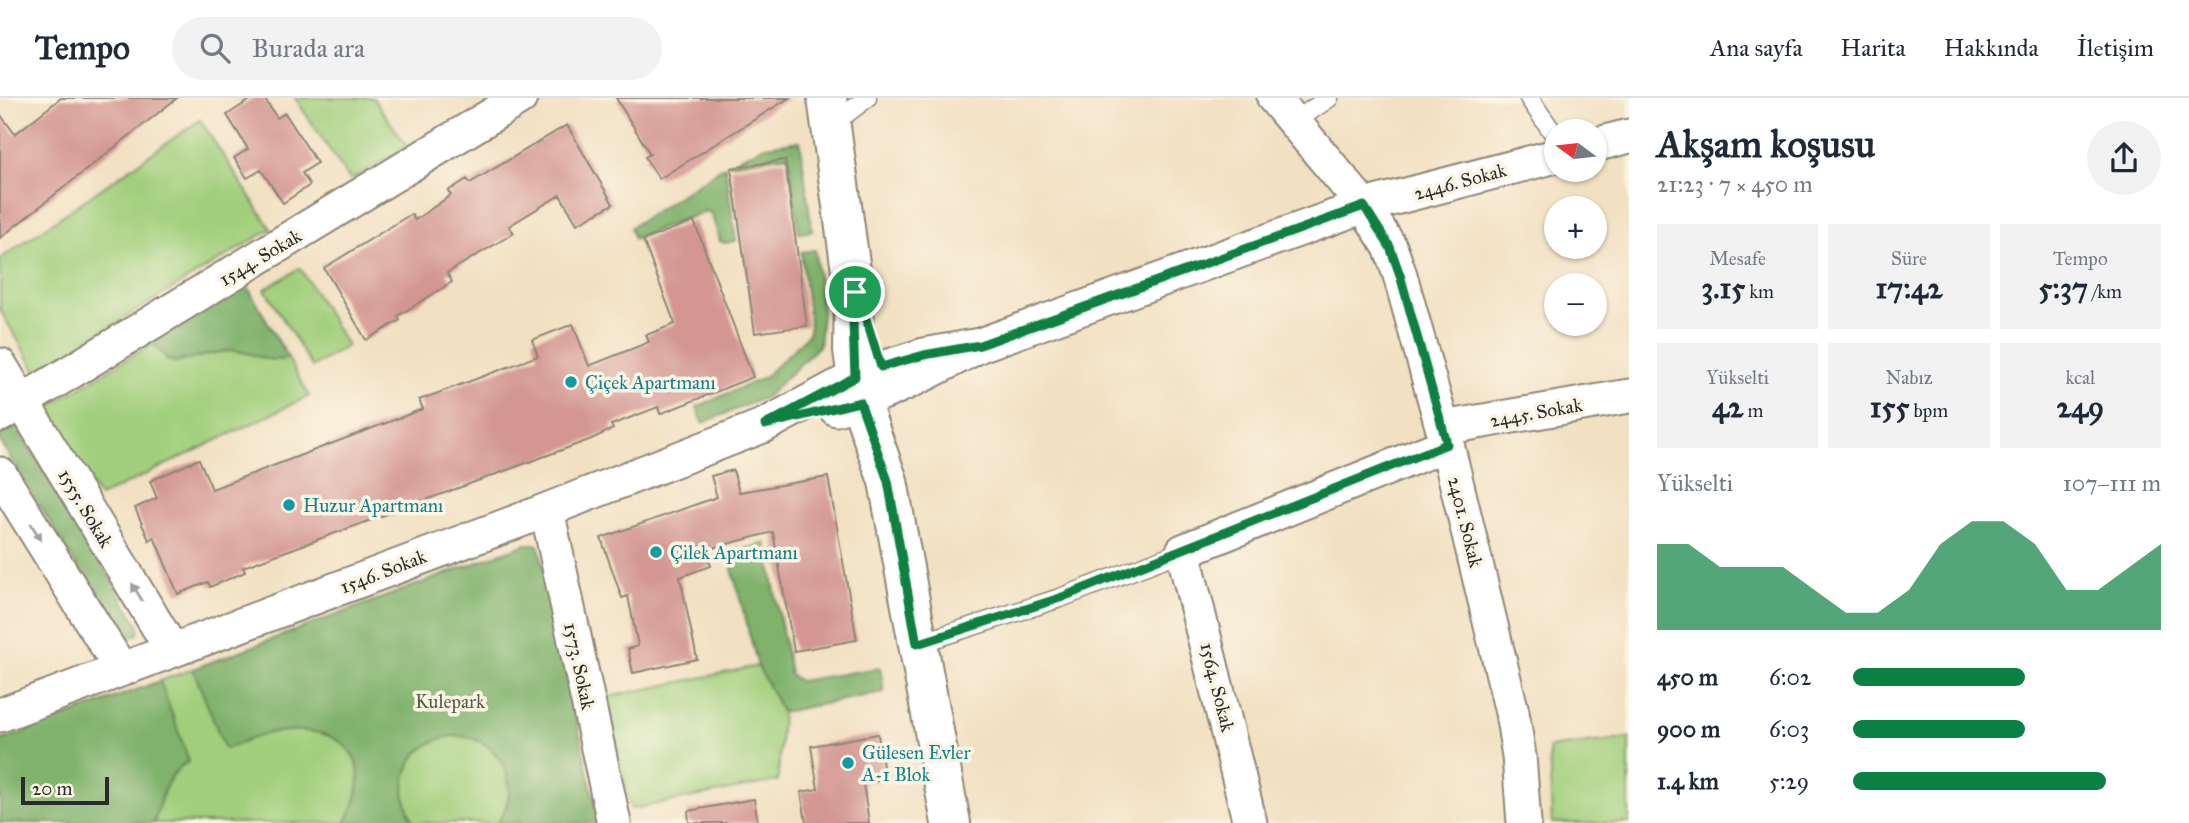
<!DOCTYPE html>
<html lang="tr">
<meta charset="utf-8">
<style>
:root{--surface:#fff;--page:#f2f2f3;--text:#1f2937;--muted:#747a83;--line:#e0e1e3;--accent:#0b8043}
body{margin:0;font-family:"IM FELL Great Primer",serif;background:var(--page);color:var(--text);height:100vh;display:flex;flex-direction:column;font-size:26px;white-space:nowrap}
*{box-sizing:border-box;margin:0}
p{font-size:23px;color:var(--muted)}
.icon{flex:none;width:38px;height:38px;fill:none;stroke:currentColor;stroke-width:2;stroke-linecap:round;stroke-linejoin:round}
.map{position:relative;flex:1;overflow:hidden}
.details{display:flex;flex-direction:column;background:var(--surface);width:560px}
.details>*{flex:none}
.needle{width:46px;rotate:285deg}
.buttons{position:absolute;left:1544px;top:21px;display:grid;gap:14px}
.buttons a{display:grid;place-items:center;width:63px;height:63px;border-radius:50%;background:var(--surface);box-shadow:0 2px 5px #0004;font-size:35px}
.scale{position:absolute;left:21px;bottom:18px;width:88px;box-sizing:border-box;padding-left:7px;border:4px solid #2b2b2b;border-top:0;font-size:19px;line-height:24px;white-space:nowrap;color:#2b2b2b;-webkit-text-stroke:5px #fcf5e5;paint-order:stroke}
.pin{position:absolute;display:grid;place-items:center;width:60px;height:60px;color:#fff;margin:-30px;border:4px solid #fff;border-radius:50%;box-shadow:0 2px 7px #0007}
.round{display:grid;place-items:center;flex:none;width:74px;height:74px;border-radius:37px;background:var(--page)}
.summary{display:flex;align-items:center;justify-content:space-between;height:119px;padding:0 28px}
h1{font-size:38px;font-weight:700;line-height:52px}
.figures{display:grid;grid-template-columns:repeat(3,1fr);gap:10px;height:119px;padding:7px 28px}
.figures div{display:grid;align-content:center;border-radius:0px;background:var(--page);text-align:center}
.figures b{font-size:30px;font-weight:700}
.figures small{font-size:19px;font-weight:400}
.figures p{font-size:19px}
.chart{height:196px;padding:14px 28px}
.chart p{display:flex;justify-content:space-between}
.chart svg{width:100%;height:126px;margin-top:7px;fill:var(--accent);opacity:.7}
ul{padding:0 28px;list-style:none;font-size:23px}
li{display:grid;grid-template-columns:112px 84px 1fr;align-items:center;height:52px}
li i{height:18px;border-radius:9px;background:var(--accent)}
header{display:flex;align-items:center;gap:42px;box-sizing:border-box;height:98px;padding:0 35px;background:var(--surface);border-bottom:2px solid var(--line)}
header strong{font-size:33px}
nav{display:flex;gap:38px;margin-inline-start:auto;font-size:24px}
.search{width:490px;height:63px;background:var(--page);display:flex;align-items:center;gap:18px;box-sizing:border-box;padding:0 24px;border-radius:38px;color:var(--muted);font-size:26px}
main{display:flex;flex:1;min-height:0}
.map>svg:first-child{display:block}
.green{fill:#a1cf7c;stroke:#667d54;stroke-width:2}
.forest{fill:#80b26c;stroke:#566e4c;stroke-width:2}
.building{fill:#d39691}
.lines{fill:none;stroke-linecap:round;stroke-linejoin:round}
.service-casing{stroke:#8e8676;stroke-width:21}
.minor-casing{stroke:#8e8676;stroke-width:37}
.secondary-casing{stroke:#8e8676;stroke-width:42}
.service{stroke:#fff;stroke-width:18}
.minor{stroke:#fff;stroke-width:33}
.secondary{stroke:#fff;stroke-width:38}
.oneway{fill:#a0a0a0}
.route-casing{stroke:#fff;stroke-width:14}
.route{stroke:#0b8043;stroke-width:9}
.culture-dot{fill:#0f9aa8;stroke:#fcf5e5;stroke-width:2.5}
.labels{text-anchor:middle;stroke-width:7;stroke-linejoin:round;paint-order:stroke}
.street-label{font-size:19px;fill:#2b2b2b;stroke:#fcf5e5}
.culture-label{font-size:19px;fill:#0d838f;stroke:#fcf5e5;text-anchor:start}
.park-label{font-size:19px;fill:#4e5c43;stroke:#fcf5e5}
</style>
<header>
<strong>Tempo</strong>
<div class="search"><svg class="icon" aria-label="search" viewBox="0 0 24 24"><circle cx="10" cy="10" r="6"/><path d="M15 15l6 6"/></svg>Burada ara</div>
<nav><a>Ana sayfa</a><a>Harita</a><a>Hakkında</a><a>İletişim</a></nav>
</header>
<main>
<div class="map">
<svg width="1629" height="725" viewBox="0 0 1629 725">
<rect width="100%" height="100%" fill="#fcf5e5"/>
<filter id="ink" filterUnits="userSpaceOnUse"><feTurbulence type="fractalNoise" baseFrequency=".0143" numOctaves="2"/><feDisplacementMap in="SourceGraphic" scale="14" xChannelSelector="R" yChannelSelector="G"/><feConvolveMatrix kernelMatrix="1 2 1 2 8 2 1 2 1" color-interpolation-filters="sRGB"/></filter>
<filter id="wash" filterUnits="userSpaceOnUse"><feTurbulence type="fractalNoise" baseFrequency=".00686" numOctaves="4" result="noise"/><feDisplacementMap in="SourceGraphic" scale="28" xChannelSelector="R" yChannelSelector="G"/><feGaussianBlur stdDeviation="1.57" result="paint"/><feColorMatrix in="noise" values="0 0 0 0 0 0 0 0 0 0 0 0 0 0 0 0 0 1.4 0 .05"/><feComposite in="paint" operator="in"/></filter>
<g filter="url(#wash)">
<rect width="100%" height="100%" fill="#f1e0c1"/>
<path class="green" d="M295 0H373L407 48 350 82Z
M200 22 271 131 36 273 0 212V161Z
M300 170 347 248 312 269 265 191Z
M153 245 168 262 175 264C192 261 211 254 229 253 251 251 264 267 288 260L309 298 99 399 45 311Z
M526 446H536L599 725H0V643Z
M758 568 782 614 778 683 631 711 607 599Z
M1629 640V725H1552L1549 650Z"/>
<path class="forest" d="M800 43 812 133 799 135 788 57 728 66 765 48Z
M725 68 736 143 724 145 720 143 711 115 706 113 634 141 630 130Z
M815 152 822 215 819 248 766 299 703 325 697 309 765 279 808 237 810 227 801 154Z
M247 188 288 260C264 267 251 251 229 253 211 254 192 261 175 264L168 262 153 245Z
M10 326 17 328 139 528 138 536 127 541 120 538 0 343V332Z
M766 445 790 576 799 583 880 570 884 594 782 614 758 568 728 456Z
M526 446H536L539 449 599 725H497C508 710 513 691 506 674 478 603 372 647 414 725H345C381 662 343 624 276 634 259 636 241 645 225 651L193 571Z
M160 583 189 663C165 676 161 701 154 725H0V643Z"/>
<g id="blocks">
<path class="building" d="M61 0H177L0 140V16L15 36Z
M253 0H264L277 20 285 15 317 65 302 75 310 87 283 105 261 72 247 80 234 60 248 51 227 17Z
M616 0H789L659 81 645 59 650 56Z
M567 27 613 106 577 126 560 97 509 128 514 135 447 175 452 184 398 218 400 222 366 242 324 170 411 116 415 122 451 97 448 93 467 81 470 85Z
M785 62 807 228 755 235 731 70Z
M694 123 753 279 660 316 658 309 611 327 613 331 589 342 243 469 245 474 210 489 208 484 178 496 154 439 149 442 135 410 157 400 150 383 199 361 212 391 423 311 419 302 538 258 532 242 573 226 589 268 649 244 646 237 675 226 643 142Z
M733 372 739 394 828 379 857 542 794 553 773 434 705 452 711 468 680 479 697 561 633 575 628 551 638 548 628 498 622 500 601 440 717 399 711 378Z
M878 636 885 682 863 685 869 725H806L801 694 818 691 811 648Z
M754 701 758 725H689L688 713Z"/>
</g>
</g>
<g filter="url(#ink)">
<use href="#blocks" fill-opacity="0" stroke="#8e8676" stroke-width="2"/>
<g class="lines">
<g class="service-casing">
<path id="service" d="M1529 0 1556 39
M1295 23 1329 0
M831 27 867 0
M917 546 1060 500 1183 453"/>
</g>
<g class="minor-casing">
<path id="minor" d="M1274 0 1364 108 1390 149 1400 177 1447 346 1512 614 1519 658 1524 725
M1594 47 1629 38
M0 267 172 552
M836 311C887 297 934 272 980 247L1364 108 1556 58
M0 317 520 0
M1443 330 1629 298
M0 376 121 571
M547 412 614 725
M0 617 521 422 765 327 855 279 924 257 980 247
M1250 725 1183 453 1447 346"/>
</g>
<g class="secondary-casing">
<path id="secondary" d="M827 0 854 194 853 252 860 304 888 383 951 725"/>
</g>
<use href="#service" class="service"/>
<use href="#minor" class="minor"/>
<use href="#secondary" class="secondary"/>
</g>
<defs><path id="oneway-solid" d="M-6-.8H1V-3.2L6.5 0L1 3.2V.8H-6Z" transform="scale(1.75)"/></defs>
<g class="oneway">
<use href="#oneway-solid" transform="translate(36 434) rotate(58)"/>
<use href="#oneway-solid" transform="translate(137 494) rotate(-121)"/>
</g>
</g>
<g class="lines" filter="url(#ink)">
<g class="route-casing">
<path id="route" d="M1364 108 1390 149 1400 177 1447 346 1060 500 917 546 888 383 860 304 765 327 855 279 853 225 855 194 867 224 881 269 924 257 980 247Z"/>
</g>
<use href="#route" class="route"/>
</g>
<g class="culture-dot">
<circle cx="571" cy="284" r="7"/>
<circle cx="289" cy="407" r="7"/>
<circle cx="656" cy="454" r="7"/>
<circle cx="848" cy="665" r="7"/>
</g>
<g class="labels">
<g class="street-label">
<text transform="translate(1460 83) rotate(-15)" y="7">2446. Sokak</text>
<text transform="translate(260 159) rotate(-31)" y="7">1544. Sokak</text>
<text transform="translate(1536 314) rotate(-10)" y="7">2445. Sokak</text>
<text transform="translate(86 410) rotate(59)" y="7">1555. Sokak</text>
<text transform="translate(1466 424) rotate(76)" y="7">2401. Sokak</text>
<text transform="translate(383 473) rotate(-21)" y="7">1546. Sokak</text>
<text transform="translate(580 568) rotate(78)" y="7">1573. Sokak</text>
<text transform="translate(1218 589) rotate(76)" y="7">1564. Sokak</text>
</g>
<g class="culture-label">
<text x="585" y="291">Çiçek Apartmanı</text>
<text x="303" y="414">Huzur Apartmanı</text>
<text x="670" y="461">Çilek Apartmanı</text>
<text x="862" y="661">Gülesen Evler<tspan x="862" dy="22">A-1 Blok</tspan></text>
</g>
<g class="park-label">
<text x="450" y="610">Kulepark</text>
</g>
</g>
</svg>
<div class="buttons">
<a><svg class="needle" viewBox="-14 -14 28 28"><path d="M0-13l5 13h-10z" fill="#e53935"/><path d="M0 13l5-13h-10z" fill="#747a83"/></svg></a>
<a>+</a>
<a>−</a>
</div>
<div class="scale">20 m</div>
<div class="pin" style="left:855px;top:194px;background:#1e9e55"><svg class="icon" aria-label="arrive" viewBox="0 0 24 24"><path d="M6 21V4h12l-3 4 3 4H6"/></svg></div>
</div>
<section class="details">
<div class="summary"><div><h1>Akşam koşusu</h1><p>21:23 · 7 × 450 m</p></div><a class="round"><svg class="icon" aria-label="share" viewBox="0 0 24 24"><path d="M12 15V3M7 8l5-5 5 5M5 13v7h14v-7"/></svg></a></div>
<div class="figures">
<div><p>Mesafe</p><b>3.15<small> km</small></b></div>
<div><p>Süre</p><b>17:42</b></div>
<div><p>Tempo</p><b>5:37<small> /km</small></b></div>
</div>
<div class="figures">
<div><p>Yükselti</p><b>42<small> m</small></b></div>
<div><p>Nabız</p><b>155<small> bpm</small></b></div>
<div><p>kcal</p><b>249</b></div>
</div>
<div class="chart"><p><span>Yükselti</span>107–111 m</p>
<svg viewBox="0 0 160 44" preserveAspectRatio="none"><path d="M0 44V14L10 14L20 22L30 22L40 22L50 30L60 38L70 38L80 30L90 14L100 6L110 6L120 14L130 30L140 30L150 22L160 14V44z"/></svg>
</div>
<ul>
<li><b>450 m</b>6:02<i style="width:56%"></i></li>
<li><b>900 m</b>6:03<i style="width:56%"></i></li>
<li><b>1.4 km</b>5:29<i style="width:82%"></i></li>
</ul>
</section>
</main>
